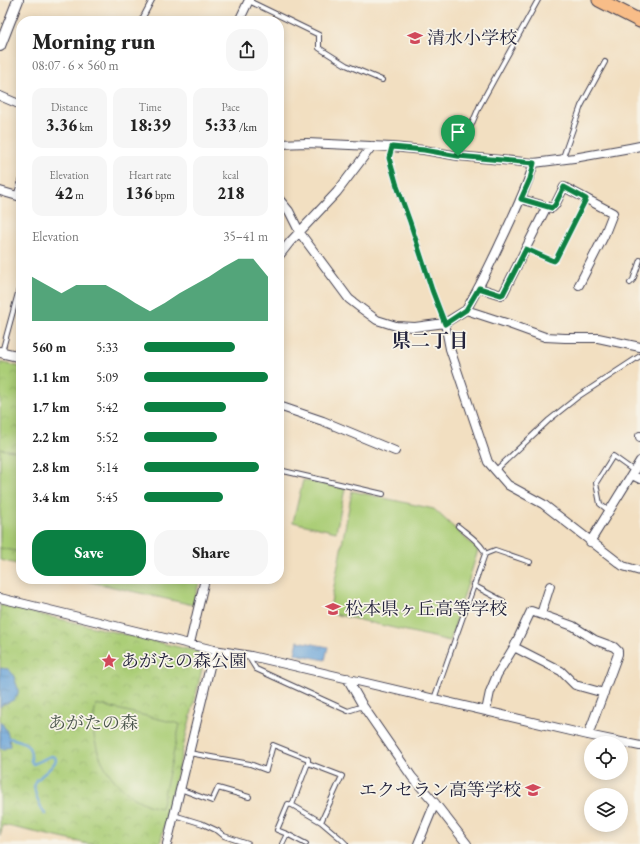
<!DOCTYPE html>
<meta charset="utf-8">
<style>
:root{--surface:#fff;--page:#f6f6f6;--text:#222;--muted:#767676;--accent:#0b8043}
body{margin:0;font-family:"EB Garamond","Noto Serif JP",serif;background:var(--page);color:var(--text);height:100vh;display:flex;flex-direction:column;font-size:15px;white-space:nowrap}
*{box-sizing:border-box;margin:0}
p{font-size:13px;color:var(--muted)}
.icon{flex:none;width:22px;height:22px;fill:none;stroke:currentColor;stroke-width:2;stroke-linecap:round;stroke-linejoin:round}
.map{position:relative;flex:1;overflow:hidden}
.details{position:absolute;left:16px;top:16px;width:268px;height:568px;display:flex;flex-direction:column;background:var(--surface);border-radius:16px;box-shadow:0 2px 10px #0003}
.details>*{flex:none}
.controls{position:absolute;left:584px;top:736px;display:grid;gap:8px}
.controls a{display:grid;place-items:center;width:44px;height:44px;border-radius:50%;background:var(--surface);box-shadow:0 2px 10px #0003;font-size:20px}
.pin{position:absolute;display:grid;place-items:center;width:34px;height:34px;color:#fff;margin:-41px -17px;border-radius:50% 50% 50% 0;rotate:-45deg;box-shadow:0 0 4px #0007}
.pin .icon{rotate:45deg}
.round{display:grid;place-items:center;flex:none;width:42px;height:42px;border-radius:16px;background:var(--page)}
.summary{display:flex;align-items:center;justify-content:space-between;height:68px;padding:0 16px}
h1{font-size:22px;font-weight:800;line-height:30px}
.metrics{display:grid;grid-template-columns:repeat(3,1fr);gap:6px;height:68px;padding:4px 16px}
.metrics div{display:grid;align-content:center;border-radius:10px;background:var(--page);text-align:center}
.metrics b{font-size:17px;font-weight:800}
.metrics small{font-size:11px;font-weight:400}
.metrics p{font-size:11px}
.chart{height:112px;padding:8px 16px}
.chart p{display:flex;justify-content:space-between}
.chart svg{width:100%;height:72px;margin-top:4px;fill:var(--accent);opacity:.7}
.action{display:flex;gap:8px;margin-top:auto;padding:8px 16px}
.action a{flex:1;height:46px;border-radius:16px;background:var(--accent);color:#fff;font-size:16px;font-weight:800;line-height:46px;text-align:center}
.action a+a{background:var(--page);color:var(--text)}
ul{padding:0 16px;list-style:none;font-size:13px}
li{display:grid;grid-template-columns:64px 48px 1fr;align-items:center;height:30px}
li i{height:10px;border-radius:5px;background:var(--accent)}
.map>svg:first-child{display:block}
.park{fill:url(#park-crowns);stroke:#667859}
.garden{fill:#abce77;stroke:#667859}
.water{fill:url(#water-ripples);stroke:#45628a}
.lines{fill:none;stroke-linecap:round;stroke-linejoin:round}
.stream{stroke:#68a3d8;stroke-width:2.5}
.service-casing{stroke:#413e4f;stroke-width:6}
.minor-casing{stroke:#413e4f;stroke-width:10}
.tertiary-casing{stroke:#413e4f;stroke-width:12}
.primary-casing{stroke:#413e4f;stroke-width:15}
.service{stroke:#fff;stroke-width:4}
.minor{stroke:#fff;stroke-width:8}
.tertiary{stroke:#fff;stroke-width:10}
.primary{stroke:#f8bd88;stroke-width:13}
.route-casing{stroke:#fff;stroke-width:8}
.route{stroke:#0b8043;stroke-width:5}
.labels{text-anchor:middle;stroke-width:3.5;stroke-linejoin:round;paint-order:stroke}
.poi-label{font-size:18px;fill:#22223b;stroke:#f7f3e8;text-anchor:start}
.park-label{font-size:18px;fill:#4b564d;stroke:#f7f3e8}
.neighbourhood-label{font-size:19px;font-weight:bold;fill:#22223b;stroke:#f7f3e8}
</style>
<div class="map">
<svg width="640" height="844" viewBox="0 0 640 844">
<defs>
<pattern id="park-crowns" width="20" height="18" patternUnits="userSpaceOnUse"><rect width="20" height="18" fill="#abce77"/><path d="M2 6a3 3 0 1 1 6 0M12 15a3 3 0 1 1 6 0" fill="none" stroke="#93b168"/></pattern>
<pattern id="water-ripples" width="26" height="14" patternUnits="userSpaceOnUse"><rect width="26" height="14" fill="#68a3d8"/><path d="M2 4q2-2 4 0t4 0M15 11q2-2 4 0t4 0" fill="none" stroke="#5584b0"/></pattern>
</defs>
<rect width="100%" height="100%" fill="#f7f3e8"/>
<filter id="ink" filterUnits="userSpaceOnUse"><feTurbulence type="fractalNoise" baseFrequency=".025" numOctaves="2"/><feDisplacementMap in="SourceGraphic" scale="8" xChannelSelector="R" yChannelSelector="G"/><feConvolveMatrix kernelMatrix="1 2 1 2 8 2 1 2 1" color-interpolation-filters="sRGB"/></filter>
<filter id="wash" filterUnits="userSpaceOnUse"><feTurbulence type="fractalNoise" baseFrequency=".012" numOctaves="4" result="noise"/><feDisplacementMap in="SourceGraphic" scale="16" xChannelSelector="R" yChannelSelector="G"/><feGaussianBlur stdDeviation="0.9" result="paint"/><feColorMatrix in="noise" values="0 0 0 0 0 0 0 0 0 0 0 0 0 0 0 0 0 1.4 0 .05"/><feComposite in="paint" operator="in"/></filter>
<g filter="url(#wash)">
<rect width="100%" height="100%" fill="#f2dfc1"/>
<path class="park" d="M0 362 21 367V565L0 560Z
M0 605 204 653 205 657 160 844H88L3 825 0 836Z"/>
<path class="garden" d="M0 449 21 452V552L0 548Z
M303 480 345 489 336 532 293 522Z
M352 491 434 509 478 550 450 641 329 613Z
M78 579H200L193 605Z
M96 704 180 724 161 808C156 807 150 806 146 804 118 792 98 764 94 735 93 724 94 714 96 704Z"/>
<path class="water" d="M298 641 328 647 325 660 295 654Z
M0 668 8 669C10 671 13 673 14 677 15 679 15 681 16 683 22 696 15 701 3 704L0 707Z
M0 721C7 730 9 734 10 746L4 749 0 748Z"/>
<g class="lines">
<path class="stream" d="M9 738C25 741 32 744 31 761L33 764 51 756 55 757 56 760C53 767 47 771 41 776 40 778 38 779 36 780 31 787 38 801 41 807
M42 809 45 814"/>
</g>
</g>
<g filter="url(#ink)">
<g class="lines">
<g class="service-casing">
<path id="service" d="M249 1 319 35V48L346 65 382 80
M141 21 152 0
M392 147 389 158 397 186 410 222 432 290 445 323
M458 156 480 105 538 0
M562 160 581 106 588 93 605 62
M16 196 21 181
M526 249 551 260 554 261 556 259 586 199
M630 283 633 280 640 260
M2 352 21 282
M279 470 383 494
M496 470 549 420 579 396 640 356
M609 511 600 504 596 483 613 456 634 471
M485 554 495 550 530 562
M473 585 503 601
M251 656V661L256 669 348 711 363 706
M434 699 485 554C483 544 466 533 458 526
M189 753 250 764 266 770 273 745 308 759V763L342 776 321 822 340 838 346 844
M308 763 292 805 321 822
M180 789 212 801 218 788 249 797
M292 805 288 804 277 830 287 834 306 844
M174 815 203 824 218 831 224 836 248 844
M282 844 287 834"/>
</g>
<g class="minor-casing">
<path id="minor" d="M239 21 249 0
M0 96 21 105
M279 144 307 143 392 147 424 150 458 156 534 163 574 158 630 148 640 146
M0 191 21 197
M279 199 289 211 300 233 349 299 362 309 377 320 396 326 415 327 445 323 466 310 509 324 545 337 565 338H598L640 347
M521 199 552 208 555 205 564 187 613 213 604 236 579 285
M279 256 290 242 337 192 372 146
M479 288 501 295 503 294 547 206
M466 310C481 285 493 258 506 231 516 209 527 187 534 163
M445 323 450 349 488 462 508 485 543 504 619 563 623 566 640 571
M279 406 323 421 395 451
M640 436V437
M632 475 640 479
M590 542 640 461
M0 598 214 650 251 656 588 735 640 746
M541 614 550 586
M190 643 205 579
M514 647 561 671 575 685 604 693
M347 678 363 706 412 777 435 803 467 844
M486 711 490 692 497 675 514 647 531 611 573 626 595 640 614 647 618 651V654L588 735
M167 844 214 650
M418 844 435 803"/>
</g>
<g class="tertiary-casing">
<path id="tertiary" d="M0 46 18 0
M0 352 21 357"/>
</g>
<g class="primary-casing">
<path id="primary" d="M599 0 640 21"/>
</g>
<use href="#service" class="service"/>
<use href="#minor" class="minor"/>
<use href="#tertiary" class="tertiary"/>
<use href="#primary" class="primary"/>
</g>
</g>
<g class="lines" filter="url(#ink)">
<g class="route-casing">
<path id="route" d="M392 147 424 150 458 156 534 163 530 179 521 199 552 208 555 205 564 187 586 199 556 259 554 261 551 260 526 249 503 294 501 295 479 288 466 310 445 324 432 290 410 222 397 186 389 158Z"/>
</g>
<use href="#route" class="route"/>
</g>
<defs>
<g id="school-bare" transform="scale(1.2)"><path d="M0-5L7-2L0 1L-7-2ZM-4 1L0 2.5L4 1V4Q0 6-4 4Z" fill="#d1495b" stroke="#f7f3e8" stroke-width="2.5" paint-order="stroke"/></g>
<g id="sight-bare" transform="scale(1.2)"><path d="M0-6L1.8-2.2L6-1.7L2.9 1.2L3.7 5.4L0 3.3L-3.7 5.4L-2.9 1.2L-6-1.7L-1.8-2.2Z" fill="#d1495b" stroke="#f7f3e8" stroke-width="2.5" paint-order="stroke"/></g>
</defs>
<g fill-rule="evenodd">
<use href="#school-bare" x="415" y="38"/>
<use href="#school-bare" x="333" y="609"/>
<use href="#sight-bare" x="109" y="661"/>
<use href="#school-bare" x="533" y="790"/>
</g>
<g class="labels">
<g class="poi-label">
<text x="427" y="44">清水小学校</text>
<text x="345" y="615">松本県ヶ丘高等学校</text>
<text x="121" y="667">あがたの森公園</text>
<text x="521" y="796" text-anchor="end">エクセラン高等学校</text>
</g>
<g class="park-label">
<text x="93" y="729">あがたの森</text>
</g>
<g class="neighbourhood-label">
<text x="430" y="347">県二丁目</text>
</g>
</g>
</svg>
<div class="controls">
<a><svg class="icon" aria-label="locate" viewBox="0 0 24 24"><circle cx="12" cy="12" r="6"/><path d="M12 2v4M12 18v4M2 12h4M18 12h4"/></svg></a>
<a><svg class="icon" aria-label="layers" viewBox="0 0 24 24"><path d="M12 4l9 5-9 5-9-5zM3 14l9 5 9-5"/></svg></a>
</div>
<div class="pin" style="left:458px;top:156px;background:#1e9e55"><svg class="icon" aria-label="arrive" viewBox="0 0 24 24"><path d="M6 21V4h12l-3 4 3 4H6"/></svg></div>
<section class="details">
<div class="summary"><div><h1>Morning run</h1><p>08:07 · 6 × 560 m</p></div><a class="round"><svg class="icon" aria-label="share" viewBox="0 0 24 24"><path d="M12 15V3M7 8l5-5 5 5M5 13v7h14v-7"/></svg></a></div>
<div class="metrics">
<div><p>Distance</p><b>3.36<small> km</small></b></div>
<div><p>Time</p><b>18:39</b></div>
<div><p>Pace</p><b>5:33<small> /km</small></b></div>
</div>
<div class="metrics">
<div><p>Elevation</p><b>42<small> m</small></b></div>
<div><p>Heart rate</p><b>136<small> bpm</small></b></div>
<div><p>kcal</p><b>218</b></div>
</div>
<div class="chart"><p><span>Elevation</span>35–41 m</p>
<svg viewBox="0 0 160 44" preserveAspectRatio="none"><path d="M0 44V17L10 22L20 27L30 22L40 22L50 22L60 27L70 33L80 38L90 33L100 27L110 22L120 17L130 11L140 6L150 6L160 17V44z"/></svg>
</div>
<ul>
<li><b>560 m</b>5:33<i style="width:73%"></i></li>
<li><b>1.1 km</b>5:09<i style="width:100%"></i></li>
<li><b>1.7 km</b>5:42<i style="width:66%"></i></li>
<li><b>2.2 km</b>5:52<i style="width:59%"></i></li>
<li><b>2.8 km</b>5:14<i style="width:93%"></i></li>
<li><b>3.4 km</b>5:45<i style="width:64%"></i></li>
</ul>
<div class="action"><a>Save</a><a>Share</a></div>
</section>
</div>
